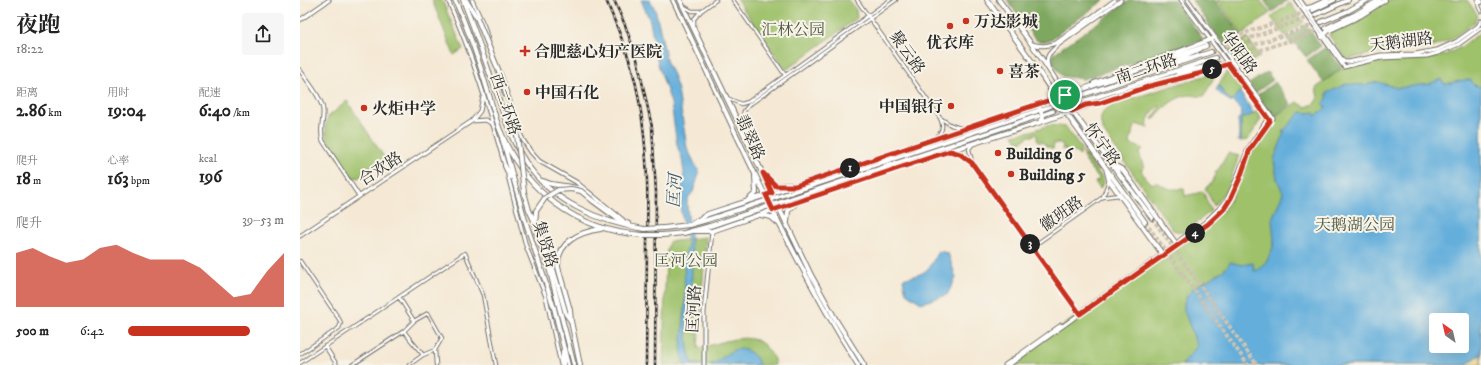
<!DOCTYPE html>
<html lang="zh">
<meta charset="utf-8">
<style>
:root{--surface:#fff;--page:#f6f6f6;--text:#222;--muted:#767676;--accent:#c8321e}
body{margin:0;font-family:"IM FELL DW Pica","Noto Serif SC",serif;background:var(--page);color:var(--text);height:100vh;display:flex;flex-direction:column;font-size:15px;white-space:nowrap}
*{box-sizing:border-box;margin:0}
p{font-size:13px;color:var(--muted)}
.icon{flex:none;width:22px;height:22px;fill:none;stroke:currentColor;stroke-width:2;stroke-linecap:round;stroke-linejoin:round}
.map{position:relative;flex:1;overflow:hidden}
.details{display:flex;flex-direction:column;background:var(--surface);width:300px}
.details>*{flex:none}
.needle{width:26px;rotate:326deg}
.fabs{position:absolute;left:1129px;top:313px;display:grid;gap:8px}
.fabs a{display:grid;place-items:center;width:40px;height:40px;border-radius:4px;background:var(--surface);box-shadow:0 4px 16px #0002;font-size:20px}
.pin{position:absolute;display:grid;place-items:center;width:34px;height:34px;color:#fff;margin:-17px;border:2px solid #fff;border-radius:50%;box-shadow:0 1px 4px #0007}
.km{position:absolute;width:20px;height:20px;margin:-10px;border-radius:50%;background:#222;color:#fff;font-size:11px;line-height:20px;text-align:center}
.round{display:grid;place-items:center;flex:none;width:42px;height:42px;border-radius:4px;background:var(--page)}
.headline{display:flex;align-items:center;justify-content:space-between;height:68px;padding:0 16px}
h1{font-size:22px;font-weight:700;line-height:30px}
.figures{display:grid;grid-template-columns:repeat(3,1fr);gap:6px;height:68px;padding:4px 16px}
.figures div{display:grid;align-content:center}
.figures b{font-size:17px;font-weight:700}
.figures small{font-size:11px;font-weight:400}
.figures p{font-size:11px}
.chart{height:112px;padding:8px 16px}
.chart p{display:flex;justify-content:space-between}
.chart svg{width:100%;height:72px;margin-top:4px;fill:var(--accent);opacity:.7}
ul{padding:0 16px;list-style:none;font-size:13px}
li{display:grid;grid-template-columns:64px 48px 1fr;align-items:center;height:30px}
li i{height:10px;border-radius:5px;background:var(--accent)}
main{display:flex;flex:1;min-height:0}
.map>svg:first-child{display:block}
.green{fill:#9ec16a;stroke:#64764a;fill-rule:evenodd}
.forest{fill:#7ea75e;stroke:#546944}
.sand{fill:#eeda9e;stroke:#8c8264}
.water{fill:#63aedb;stroke:#476c83;fill-rule:evenodd}
.lines{fill:none;stroke-linecap:round;stroke-linejoin:round}
.primary-tunnel{stroke:#cdc3b3;stroke-width:4;stroke-dasharray:4 2;stroke-linecap:butt}
.trunk-tunnel{stroke:#cdc3b3;stroke-width:4;stroke-dasharray:4 2;stroke-linecap:butt}
.minor-casing{stroke:#726e66;stroke-width:4.5}
.tertiary-casing{stroke:#726e66;stroke-width:5}
.primary-casing{stroke:#726e66;stroke-width:6}
.trunk-casing{stroke:#726e66;stroke-width:6}
.minor{stroke:#fff;stroke-width:2.5}
.tertiary{stroke:#fff;stroke-width:3}
.primary{stroke:#fff;stroke-width:4}
.trunk{stroke:#fff;stroke-width:4}
.rail-casing{stroke:#2b2b2b;stroke-width:2.5}
.rail{stroke:#f7f3e8;stroke-width:1;stroke-dasharray:3;stroke-linecap:butt}
.trunk-bridge-casing{stroke:#726e66;stroke-width:6;stroke-linecap:butt}
.trunk-bridge{stroke:#fff;stroke-width:4}
.route-casing{stroke:#fff;stroke-width:8}
.route{stroke:#c8321e;stroke-width:5}
.poi-dot{fill:#c8321e;stroke:#f7f3e8;stroke-width:1.5}
.labels{text-anchor:middle;stroke-width:4;stroke-linejoin:round;paint-order:stroke}
.poi-label{font-size:16px;font-weight:bold;fill:#2b2b2b;stroke:#f7f3e8;text-anchor:start}
.park-label{font-size:16px;fill:#4e583e;stroke:#f7f3e8}
.street-label{font-size:16px;fill:#2b2b2b;stroke:#f7f3e8}
.water-label{font-size:17px;font-style:italic;fill:#3f5969;stroke:#f7f3e8}
</style>
<main>
<section class="details">
<div class="headline"><div><h1>夜跑</h1><p>18:22</p></div><a class="round"><svg class="icon" aria-label="share" viewBox="0 0 24 24"><path d="M12 15V3M7 8l5-5 5 5M5 13v7h14v-7"/></svg></a></div>
<div class="figures">
<div><p>距离</p><b>2.86<small> km</small></b></div>
<div><p>用时</p><b>19:04</b></div>
<div><p>配速</p><b>6:40<small> /km</small></b></div>
</div>
<div class="figures">
<div><p>爬升</p><b>18<small> m</small></b></div>
<div><p>心率</p><b>163<small> bpm</small></b></div>
<div><p>kcal</p><b>196</b></div>
</div>
<div class="chart"><p><span>爬升</span>39–53 m</p>
<svg viewBox="0 0 160 44" preserveAspectRatio="none"><path d="M0 44V11L10 8L20 13L30 17L40 15L50 8L60 6L70 11L80 15L90 15L100 15L110 20L120 29L130 38L140 36L150 22L160 11V44z"/></svg>
</div>
<ul>
<li><b>500 m</b>6:42<i style="width:78%"></i></li>
</ul>
</section>
<div class="map">
<svg width="1181" height="365" viewBox="0 0 1181 365">
<rect width="100%" height="100%" fill="#f7f3e8"/>
<filter id="ink" filterUnits="userSpaceOnUse"><feTurbulence type="fractalNoise" baseFrequency=".025" numOctaves="2"/><feDisplacementMap in="SourceGraphic" scale="8" xChannelSelector="R" yChannelSelector="G"/><feConvolveMatrix kernelMatrix="1 2 1 2 8 2 1 2 1" color-interpolation-filters="sRGB"/></filter>
<filter id="wash" filterUnits="userSpaceOnUse"><feTurbulence type="fractalNoise" baseFrequency=".012" numOctaves="4" result="noise"/><feDisplacementMap in="SourceGraphic" scale="16" xChannelSelector="R" yChannelSelector="G"/><feGaussianBlur stdDeviation="0.9" result="paint"/><feColorMatrix in="noise" values="0 0 0 0 0 0 0 0 0 0 0 0 0 0 0 0 0 1.4 0 .05"/><feComposite in="paint" operator="in"/></filter>
<g filter="url(#wash)">
<rect width="100%" height="100%" fill="#f5e9d5"/>
<path class="green" d="M132 0H142L163 49 154 55Z
M437 0H549L556 10 557 18 486 70Z
M917 0H960L970 13 947 30V32L943 35Z
M1088 0H1167L1177 14 1175 22 1161 32 1150 40 1130 48 1089 50 1048 59 1044 57 1029 35 1030 33 1067 15Z
M990 3 1004 22 985 36 971 17Z
M1181 32V365H709L854 260 908 224 924 209 931 198 950 149 973 118 997 102 1006 107 1014 104 1018 98 1016 88 1044 67 1056 64 1095 60 1125 59 1145 55 1161 47ZM1136 320H1162V346H1136Z
M947 38 960 56 941 69 928 51Z
M928 69 943 90 931 101 924 94 919 85Z
M917 72 904 96C899 97 894 95 889 95 873 97 862 109 853 120L852 119 860 108 859 106C852 112 846 118 848 128L836 124 831 137 830 144 839 147 843 150 839 153 844 168 841 170 845 178 853 184 855 182 870 189H884L885 196 898 193 903 191 911 211 883 233 873 230 805 134C797 119 800 111 815 104Z
M47 101 86 160 58 178 52 177C44 165 28 147 26 133 25 127 26 122 28 117Z
M959 111 961 119 948 140 941 141V119Z
M750 125 766 127 781 148 780 156 775 152 771 151 772 153 766 152 765 148 762 150 763 144 754 143 753 149 745 145 742 141 739 143 737 139V135L734 134 733 136H729L719 143 713 135 731 131Z
M783 151 804 180 800 189 795 182 797 180 798 182 799 177 796 176V174L793 173 794 170H791V167L788 166V163L785 162V159L783 158Z
M928 153 939 156 927 189 914 206 905 188 912 183 916 174 915 173 920 167Z
M406 237 398 348C420 345 453 326 469 351 472 356 475 359 475 365H363L366 254 369 242Z"/>
<path class="forest" d="M707 0H804L750 40C743 42 739 43 734 38Z
M830 0H874L903 39 902 41 783 79 762 76 753 63V54Z
M892 0H915L942 36 926 48Z
M964 0H988L972 12Z
M1006 25 1021 46 1006 57 995 43 992 46 987 39Z
M1026 47 1042 68 1023 82 1007 60Z
M967 72 973 80 955 93 949 84Z
M975 82 991 104 973 117 957 95Z"/>
<path class="sand" d="M1181 354V365H1166Z"/>
<path class="water" d="M341 0H349L355 9 359 25 367 63 373 75 378 90 387 148 398 170 399 174 393 192 388 198 387 202C388 224 393 247 392 269 392 298 380 338 393 364 398 364 406 365 412 364 425 359 433 341 451 353 455 356 458 359 459 365H384L381 348 385 305 384 259 388 246 381 212 380 196 384 173 382 159 377 145 371 103 358 64 350 21Z
M1141 79 1144 84C1154 83 1162 79 1171 80L1174 85 1181 87V354L1166 365H882L897 346 884 310C881 282 921 281 930 262L942 265 953 263 954 270 956 271 967 261 973 247 974 241 972 219 983 193 977 179 974 161 975 157 982 139 984 130 1001 112 1008 113 1014 112 1015 116 1026 108 1023 105 1027 98V93L1046 84 1064 85 1078 82 1098 88 1129 84ZM1136 320H1162V346H1136Z
M919 85 924 94 931 101 940 92 954 114 941 119V141H938L939 134 938 119 942 116 941 111 933 101 931 103 916 90Z
M638 251 648 253 656 278 647 295 621 303 606 293 603 279C626 273 628 273 638 251Z"/>
</g>
<g filter="url(#ink)">
<g class="lines">
<path class="primary-tunnel" d="M906 46 1007 12
M920 64 1026 28
M852 218 957 365
M845 222 948 365"/>
<path class="trunk-tunnel" d="M911 52 1015 15
M915 58 1017 24
M751 106 782 95
M753 111 784 101"/>
<g class="minor-casing">
<path id="minor" d="M433 0 485 75
M557 0 640 118
M383 6 392 11H401L394 19V28
M401 11 416 0
M427 98 441 104 448 102 590 0
M441 125 444 111 449 105 596 0
M635 138C643 132 644 126 640 118L651 125 663 129
M652 151 660 154 672 163 780 314
M672 162 669 149 672 145
M803 197 809 180
M732 247 803 197 820 195
M0 261 39 319 41 323 39 328 0 354
M99 297 165 253 183 295 196 365
M114 321 104 331C110 340 117 347 123 355
M25 346 37 365
M0 363 99 297 114 321 128 313 142 338 135 350 136 365
M52 365 104 331
M109 365 123 355 135 350"/>
</g>
<g class="tertiary-casing">
<path id="tertiary" d="M148 0C172 53 189 110 205 166
M172 0 184 26 189 43
M881 0 969 119
M996 0 1044 67 1081 58 1127 56 1138 53 1159 44 1181 28
M1000 0 1044 62
M1178 0 1179 7 1181 11
M0 20 29 0
M732 44C742 47 746 46 756 43L815 0
M1040 61 1048 62 1081 55 1115 54 1137 50 1157 41 1178 26 1181 21
M748 66C745 55 751 52 758 45L821 0
M0 70C7 81 22 98 23 110 24 122 19 129 23 141L59 196
M198 73 205 95
M172 121 186 120 192 124
M217 126 223 140 231 152 239 161 276 182 323 220
M208 176 226 246 246 297 261 365
M0 236 172 121 180 111 183 97
M880 240 904 223 926 202 934 185 948 149 970 115
M404 365V312L412 231
M705 365 761 325
M709 365 854 260 908 224 924 209 931 198 940 178 950 149 973 118 888 0"/>
</g>
<g class="primary-casing">
<path id="primary" d="M373 0C432 123 485 249 558 365
M380 0 511 275 536 320 564 365
M687 0 736 67 766 113 845 222
M699 0C725 36 754 71 772 111L852 218
M1180 0 1181 2
M1003 9 1012 7 1027 0
M1022 37 1028 31 1060 16 1085 0
M794 83 915 38
M853 86 899 74 932 62
M735 105 739 107 743 117 741 122
M812 164 823 170 877 245
M806 168 809 180 863 255
M465 175 476 186 490 185
M448 200 456 193 455 176
M461 215 471 217 478 223
M487 222 488 211 495 204
M393 223 408 214C574 160 741 105 906 46
M393 231H412L580 173 741 122 852 83 902 69"/>
</g>
<g class="trunk-casing">
<path id="trunk" d="M155 0C168 29 179 61 188 92 192 104 195 117 200 130 224 191 277 231 343 235
M163 0C175 30 185 61 196 91 204 116 211 140 225 161 250 201 299 222 344 229
M166 0 177 18
M1013 10 1034 0
M1015 15 1048 0
M1021 22 1048 11 1067 0
M1026 28 1056 14 1079 0
M875 62 900 49
M878 73 918 64
M782 95 911 52
M784 101 915 58
M743 109 751 106
M745 114 753 111
M202 138 225 220 254 308 268 365
M617 149 632 140
M621 157 639 154
M572 160 591 158
M205 166 210 177
M565 168 737 111
M567 173 738 116
M580 173 594 166
M243 181 251 184 278 188 290 194
M293 201 319 220 329 224
M364 228 389 225 407 220
M363 235 384 233 410 226
M252 265 266 314 271 321
M249 268 274 365
M263 365V351
M280 365 271 321 270 310 258 267C257 242 279 232 301 229"/>
</g>
<use href="#minor" class="minor"/>
<use href="#tertiary" class="tertiary"/>
<use href="#primary" class="primary"/>
<use href="#trunk" class="trunk"/>
<g class="rail-casing">
<path id="rail" d="M306 0C319 31 332 62 338 95 348 145 348 196 347 246 347 286 346 325 346 365
M314 0 325 25 337 59 352 127 356 192 355 365"/>
</g>
<use href="#rail" class="rail"/>
<g class="trunk-bridge-casing">
<path id="trunk-bridge" d="M177 18 200 74 215 118 224 192 229 210 238 229 252 265
M407 220 565 168
M410 226 567 173
M344 229 364 228
M343 235H363
M249 268 235 229 236 211 245 198 258 190 271 189 281 191 293 201"/>
</g>
<use href="#trunk-bridge" class="trunk-bridge"/>
</g>
</g>
<g class="lines" filter="url(#ink)">
<g class="route-casing">
<path id="route" d="M928 64 970 121 950 149 940 178 931 198 924 209 908 224 780 314 672 163 660 154 650 151 473 210 466 195 472 193 463 173 476 186H495L765 95 772 111 786 105 800 103 850 86 898 74Z"/>
</g>
<use href="#route" class="route"/>
</g>
<g class="poi-dot">
<circle cx="666" cy="21" r="4"/>
<circle cx="650" cy="26" r="4"/>
<path d="M223 45h4v4h4v4h-4v4h-4v-4h-4v-4h4z"/>
<circle cx="700" cy="71" r="4"/>
<circle cx="227" cy="92" r="4"/>
<circle cx="651" cy="106" r="4"/>
<circle cx="64" cy="108" r="4"/>
<circle cx="698" cy="153" r="4"/>
<circle cx="711" cy="174" r="4"/>
</g>
<g class="labels">
<g class="poi-label">
<text x="674" y="27">万达影城</text>
<text x="650" y="48" text-anchor="middle">优衣库</text>
<text x="234" y="57">合肥慈心妇产医院</text>
<text x="708" y="77">喜茶</text>
<text x="235" y="98">中国石化</text>
<text x="643" y="112" text-anchor="end">中国银行</text>
<text x="72" y="114">火炬中学</text>
<text x="706" y="159">Building 6</text>
<text x="719" y="180">Building 5</text>
</g>
<g class="park-label">
<text x="493" y="35">汇林公园</text>
<text x="1055" y="230">天鹅湖公园</text>
<text x="386" y="266">匡河公园</text>
</g>
<g class="street-label">
<text transform="translate(1101 41) rotate(-7)" y="6">天鹅湖路</text>
<text transform="translate(608 52) rotate(55)" y="6">聚云路</text>
<text transform="translate(940 52) rotate(54)" y="6">华阳路</text>
<text transform="translate(846 68) rotate(-18)" y="6">南二环路</text>
<text transform="translate(206 104) rotate(71)" y="6">西二环路</text>
<text transform="translate(451 137) rotate(66)" y="6">翡翠路</text>
<text transform="translate(803 144) rotate(54)" y="6">怀宁路</text>
<text transform="translate(80 168) rotate(-33)" y="6">合欢路</text>
<text transform="translate(761 213) rotate(-35)" y="6">徽班路</text>
<text transform="translate(246 244) rotate(72)" y="6">集贤路</text>
<text transform="translate(393 309) rotate(-87)" y="6">匡河路</text>
</g>
<g class="water-label">
<text transform="translate(374 191) rotate(-87)" y="6">匡河</text>
</g>
</g>
</svg>
<div class="fabs">
<a><svg class="needle" viewBox="-14 -14 28 28"><path d="M0-13l5 13h-10z" fill="#e53935"/><path d="M0 13l5-13h-10z" fill="#767676"/></svg></a>
</div>
<div class="pin" style="left:765px;top:95px;background:#1e9e55"><svg class="icon" aria-label="arrive" viewBox="0 0 24 24"><path d="M6 21V4h12l-3 4 3 4H6"/></svg></div>
<b class="km" style="left:550px;top:168px">1</b>
<b class="km" style="left:730px;top:244px">3</b>
<b class="km" style="left:895px;top:233px">4</b>
<b class="km" style="left:912px;top:69px">5</b>
</div>
</main>
